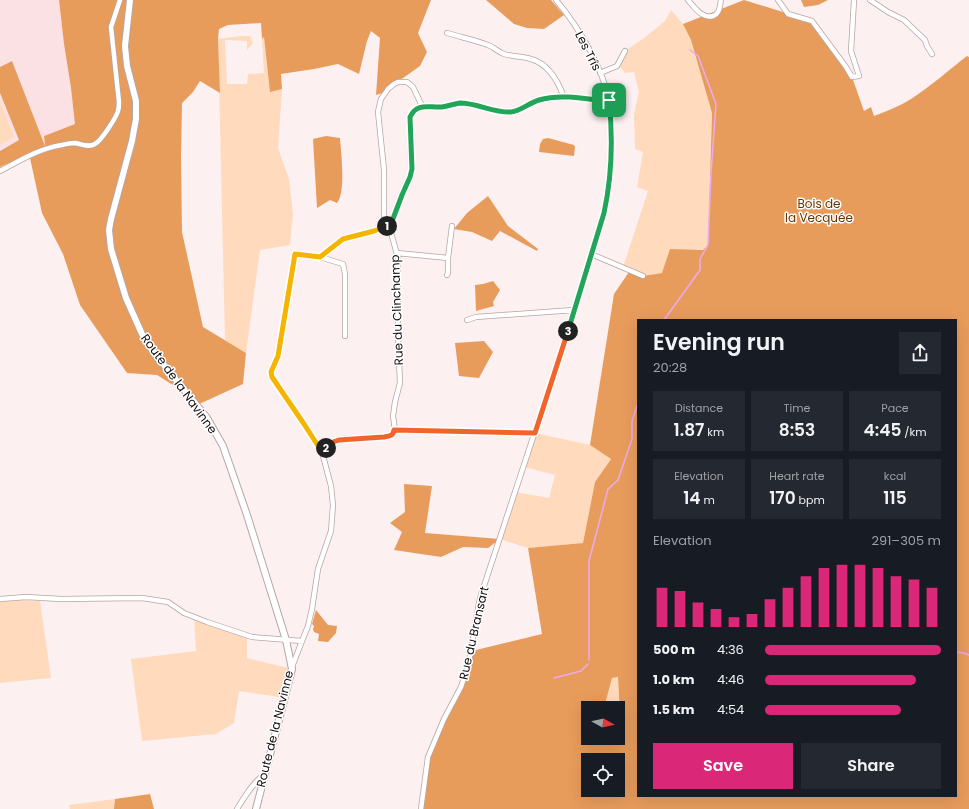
<!DOCTYPE html>
<meta charset="utf-8">
<style>
:root{--surface:#171b24;--page:#242831;--text:#f1f3f6;--muted:#9ea1a6;--accent:#db2777}
body{margin:0;font-family:Poppins,sans-serif;background:var(--page);color:var(--text);height:100vh;display:flex;flex-direction:column;font-size:15px;white-space:nowrap}
*{box-sizing:border-box;margin:0}
p{font-size:13px;color:var(--muted)}
.icon{flex:none;width:22px;height:22px;fill:none;stroke:currentColor;stroke-width:2;stroke-linecap:round;stroke-linejoin:round}
.map{position:relative;flex:1;overflow:hidden}
.side{position:absolute;left:637px;top:319px;width:320px;height:478px;display:flex;flex-direction:column;background:var(--surface);border-radius:0px;box-shadow:0 4px 16px #0002}
.side>*{flex:none}
.needle{width:26px;rotate:98deg}
.fabs{position:absolute;left:581px;top:701px;display:grid;gap:8px}
.fabs a{display:grid;place-items:center;width:44px;height:44px;border-radius:0px;background:var(--surface);box-shadow:0 4px 16px #0002;font-size:20px}
.pin{position:absolute;display:grid;place-items:center;width:34px;height:34px;color:#fff;margin:-17px;border-radius:8px;box-shadow:0 2px 6px #0006}
.km{position:absolute;width:20px;height:20px;margin:-10px;border-radius:50%;background:#222;color:#fff;font-size:11px;line-height:20px;text-align:center}
.round{display:grid;place-items:center;flex:none;width:42px;height:42px;border-radius:0px;background:var(--page)}
.summary{display:flex;align-items:center;justify-content:space-between;height:68px;padding:0 16px}
h1{font-size:22px;font-weight:600;line-height:30px}
.metrics{display:grid;grid-template-columns:repeat(3,1fr);gap:6px;height:68px;padding:4px 16px}
.metrics div{display:grid;align-content:center;border-radius:0px;background:var(--page);text-align:center}
.metrics b{font-size:17px;font-weight:600}
.metrics small{font-size:11px;font-weight:400}
.metrics p{font-size:11px}
.chart{height:112px;padding:8px 16px}
.chart p{display:flex;justify-content:space-between}
.chart svg{width:100%;height:72px;margin-top:4px;stroke:var(--accent);stroke-width:6}
.cta{display:flex;gap:8px;margin-top:auto;padding:8px 16px}
.cta a{flex:1;height:46px;border-radius:0px;background:var(--accent);color:#fff;font-size:16px;font-weight:600;line-height:46px;text-align:center}
.cta a+a{background:var(--page);color:var(--text)}
ul{padding:0 16px;list-style:none;font-size:13px}
li{display:grid;grid-template-columns:64px 48px 1fr;align-items:center;height:30px}
li i{height:10px;border-radius:5px;background:var(--accent)}
.map>svg:first-child{display:block}
.built{fill:#fbe1e3}
.green{fill:#ffdabd}
.forest{fill:#e89c5c;fill-rule:evenodd}
.lines{fill:none;stroke-linecap:round;stroke-linejoin:round}
.stream{stroke:#ebaaf2;stroke-width:1.5}
.street-casing{stroke:#b5a5a6;stroke-width:6}
.secondary-casing{stroke:#b5a5a6;stroke-width:8}
.street{stroke:#fff;stroke-width:4.5}
.secondary{stroke:#fff;stroke-width:6}
.split-1-casing{stroke:#fff;stroke-width:8}
.split-2-casing{stroke:#fff;stroke-width:8}
.split-3-casing{stroke:#fff;stroke-width:8}
.split-4-casing{stroke:#fff;stroke-width:8}
.split-1{stroke:#22a559;stroke-width:5}
.split-2{stroke:#f5b400;stroke-width:5}
.split-3{stroke:#f0652b;stroke-width:5}
.split-4{stroke:#22a559;stroke-width:5}
.labels{text-anchor:middle;stroke-width:3;stroke-linejoin:round;paint-order:stroke}
.street-label{font-size:12px;fill:#110b0c;stroke:#fff}
.park-label{font-size:12px;fill:#653500;stroke:#fff}
</style>
<div class="map">
<svg width="969" height="809" viewBox="0 0 969 809">
<rect width="100%" height="100%" fill="#fdf0f1"/>
<path class="built" d="M0 0H59L64 44 71 88 76 124 44 136 45 149 12 61 0 67Z
M0 93 19 140 0 151Z"/>
<path class="green" d="M671 10 683 24 691 40 712 113 708 245 704 250 698 249 663 273 643 276 623 267 648 191 637 187 643 152 635 149 634 114 639 92 634 72 625 73 618 64 625 51 644 38 665 21Z
M240 36H250L253 43 247 50V41L225 40 227 84H247L248 74 264 73 262 39 264 37 270 91 282 89 278 148 289 179 293 214 290 245 260 250 246 353 225 340 218 39Z
M0 101 14 137 0 145Z
M535 433 590 445 611 459 595 482 583 543 528 548 500 539 515 492 549 498 555 475 524 467Z
M16 600 40 601 51 678 0 683V601Z
M194 616 247 635V658L292 669 285 698 239 691 234 723 216 734 142 741 131 659 196 651Z
M618 677 621 735H618V708H604L612 678Z
M115 799 114 809H70L69 805Z"/>
<path class="forest" d="M59 0H431L418 33 427 52 420 66 382 93 376 95 380 38 371 31 367 41 359 74 338 64 314 69 281 74 282 89 270 92 264 37 262 39 261 23 228 25 219 29 218 39 220 93 200 81 193 92 182 103 181 157 182 232 203 327 246 353 243 384 197 405 184 392 157 375 127 373 80 305 63 254 42 213 30 158 46 150 33 153 0 167V151L19 140 0 93V67L12 61 45 146 44 136 75 124 71 88 64 44Z
M486 0H551L564 15 544 29 527 28 514 24Z
M744 0 812 21 852 77 864 111 871 107 874 116C887 111 900 106 911 99 931 86 949 70 967 56L969 57V809H421L428 757 461 687 472 651 542 634 528 548 583 543 595 482 611 459 590 445 614 294 629 272 643 276 662 273 670 249 703 250 708 245 712 113 691 40 683 24ZM638 320H956V796H638ZM618 677 621 735H618V738H588V708H604L612 678ZM588 760H618V790H588Z
M801 0H828L818 5 804 7Z
M326 136 340 138C341 152 346 193 337 203L330 200 317 208 313 139Z
M548 138 574 145 575 147 574 156 539 152 540 144 543 139Z
M488 196 508 226 538 249 537 251 500 231 492 241 472 232 454 229 467 213Z
M493 281 500 290 493 302 494 306 476 311 475 285 483 284Z
M484 341 493 352 479 378 459 376 455 343Z
M404 484 432 486 425 533 500 539 488 548 463 547 441 557 394 550 402 532 390 523 405 512Z
M316 610 328 625 337 626 336 633 328 642 318 641 319 634 314 632 313 629 314 626 312 624Z
M150 794 154 809H114L115 799Z"/>
<g class="lines">
<path class="stream" d="M664 320 700 270V259L708 245 711 173 716 104 698 56 690 50
M956 652 964 653 969 655
M589 660V561L608 489 618 480 632 439V421L638 403
M554 678 581 671 588 664"/>
<g class="street-casing">
<path id="street" d="M688 0C694 7 702 19 713 16 716 15 717 14 718 12 720 9 720 4 721 0
M778 0 788 14 812 21 846 67 852 77 859 76 851 51 854 0
M870 0 888 12 904 20 925 40 927 46 932 54
M447 33C460 37 475 40 488 45 494 47 498 52 504 54 513 57 522 56 531 59 549 64 558 81 564 97
M600 73 617 66 625 51
M0 171C21 160 38 149 62 145 66 144 71 143 75 143 82 144 88 148 95 144 101 141 116 118 118 111 119 108 119 105 119 102L111 27 120 0
M397 253 448 258
M591 254 643 276
M320 257 343 264 345 274V336
M447 275 448 273V258L452 226
M467 320 476 317 574 310
M395 430 393 416 395 402 400 383 398 336V258L390 229 384 217V170L378 112 381 99 388 89 394 84 398 82H407L413 87 422 106
M322 452 330 443 339 439 384 437C390 436 393 436 395 430L535 433
M0 599 26 597 61 599 142 598 168 602 184 613 207 622 252 637 302 641 308 626 312 609 318 569 331 531 333 505 331 486 322 452 304 424 272 377 271 372 278 356 295 253 320 257 343 239 374 231 391 224 402 195 411 177V169L410 117C416 104 427 107 439 107 446 107 453 104 460 103 477 103 494 113 511 112 521 111 529 103 539 100 559 95 583 98 603 101L609 100
M292 667 302 641
M237 809C244 798 253 782 264 775
M421 809 428 757 444 719 461 687 465 675 469 661 479 603 481 595 551 383 604 213C607 201 609 189 610 176 612 163 611 150 611 136 611 124 611 112 609 100 602 66 578 26 556 0"/>
</g>
<g class="secondary-casing">
<path id="secondary" d="M130 0 125 46 127 66 136 101V119L132 141 111 219 109 230 111 249 126 298 142 334 152 350 164 365 207 418 223 446 247 515 286 640 292 669 256 809"/>
</g>
<use href="#street" class="street"/>
<use href="#secondary" class="secondary"/>
</g>
<g class="lines">
<g class="split-1-casing">
<path id="split-1" d="M387 226 391 224 402 195 410 177 412 169 410 117C417 102 429 108 442 107 448 106 454 104 460 103 477 103 494 113 511 112 521 111 529 103 539 100 559 94 583 98 603 101L609 100"/>
</g>
<g class="split-2-casing">
<path id="split-2" d="M326 448 322 452 304 424 272 377 271 372 278 356 295 254 320 257 343 239 374 231 387 226"/>
</g>
<g class="split-3-casing">
<path id="split-3" d="M326 448 330 443 339 440 384 437C390 436 393 436 394 430L535 433 568 331"/>
</g>
<g class="split-4-casing">
<path id="split-4" d="M568 331 604 213C612 176 613 137 609 100"/>
</g>
<use href="#split-1" class="split-1"/>
<use href="#split-2" class="split-2"/>
<use href="#split-3" class="split-3"/>
<use href="#split-4" class="split-4"/>
</g>
<g class="labels">
<g class="street-label">
<text transform="translate(588 51) rotate(63)" y="4">Les Trîs</text>
<text transform="translate(397 310) rotate(-92)" y="4">Rue du Clinchamp</text>
<text transform="translate(179 384) rotate(54)" y="4">Route de la Navinne</text>
<text transform="translate(474 633) rotate(-77)" y="4">Rue du Bransart</text>
<text transform="translate(275 729) rotate(-76)" y="4">Route de la Navinne</text>
</g>
<g class="park-label">
<text x="819" y="208">Bois de<tspan x="819" dy="14">la Vecquée</tspan></text>
</g>
</g>
</svg>
<div class="fabs">
<a><svg class="needle" viewBox="-14 -14 28 28"><path d="M0-13l5 13h-10z" fill="#e53935"/><path d="M0 13l5-13h-10z" fill="#9ea1a6"/></svg></a>
<a><svg class="icon" aria-label="locate" viewBox="0 0 24 24"><circle cx="12" cy="12" r="6"/><path d="M12 2v4M12 18v4M2 12h4M18 12h4"/></svg></a>
</div>
<div class="pin" style="left:609px;top:100px;background:#1e9e55"><svg class="icon" aria-label="arrive" viewBox="0 0 24 24"><path d="M6 21V4h12l-3 4 3 4H6"/></svg></div>
<b class="km" style="left:387px;top:226px">1</b>
<b class="km" style="left:326px;top:448px">2</b>
<b class="km" style="left:568px;top:331px">3</b>
<section class="side">
<div class="summary"><div><h1>Evening run</h1><p>20:28</p></div><a class="round"><svg class="icon" aria-label="share" viewBox="0 0 24 24"><path d="M12 15V3M7 8l5-5 5 5M5 13v7h14v-7"/></svg></a></div>
<div class="metrics">
<div><p>Distance</p><b>1.87<small> km</small></b></div>
<div><p>Time</p><b>8:53</b></div>
<div><p>Pace</p><b>4:45<small> /km</small></b></div>
</div>
<div class="metrics">
<div><p>Elevation</p><b>14<small> m</small></b></div>
<div><p>Heart rate</p><b>170<small> bpm</small></b></div>
<div><p>kcal</p><b>115</b></div>
</div>
<div class="chart"><p><span>Elevation</span>291–305 m</p>
<svg viewBox="0 0 160 44" preserveAspectRatio="none"><path d="M5 44V20M15 44V22M25 44V29M35 44V33M45 44V38M55 44V36M65 44V27M75 44V20M85 44V13M95 44V8M105 44V6M115 44V6M125 44V8M135 44V13M145 44V15M155 44V20"/></svg>
</div>
<ul>
<li><b>500 m</b>4:36<i style="width:100%"></i></li>
<li><b>1.0 km</b>4:46<i style="width:86%"></i></li>
<li><b>1.5 km</b>4:54<i style="width:77%"></i></li>
</ul>
<div class="cta"><a>Save</a><a>Share</a></div>
</section>
</div>
